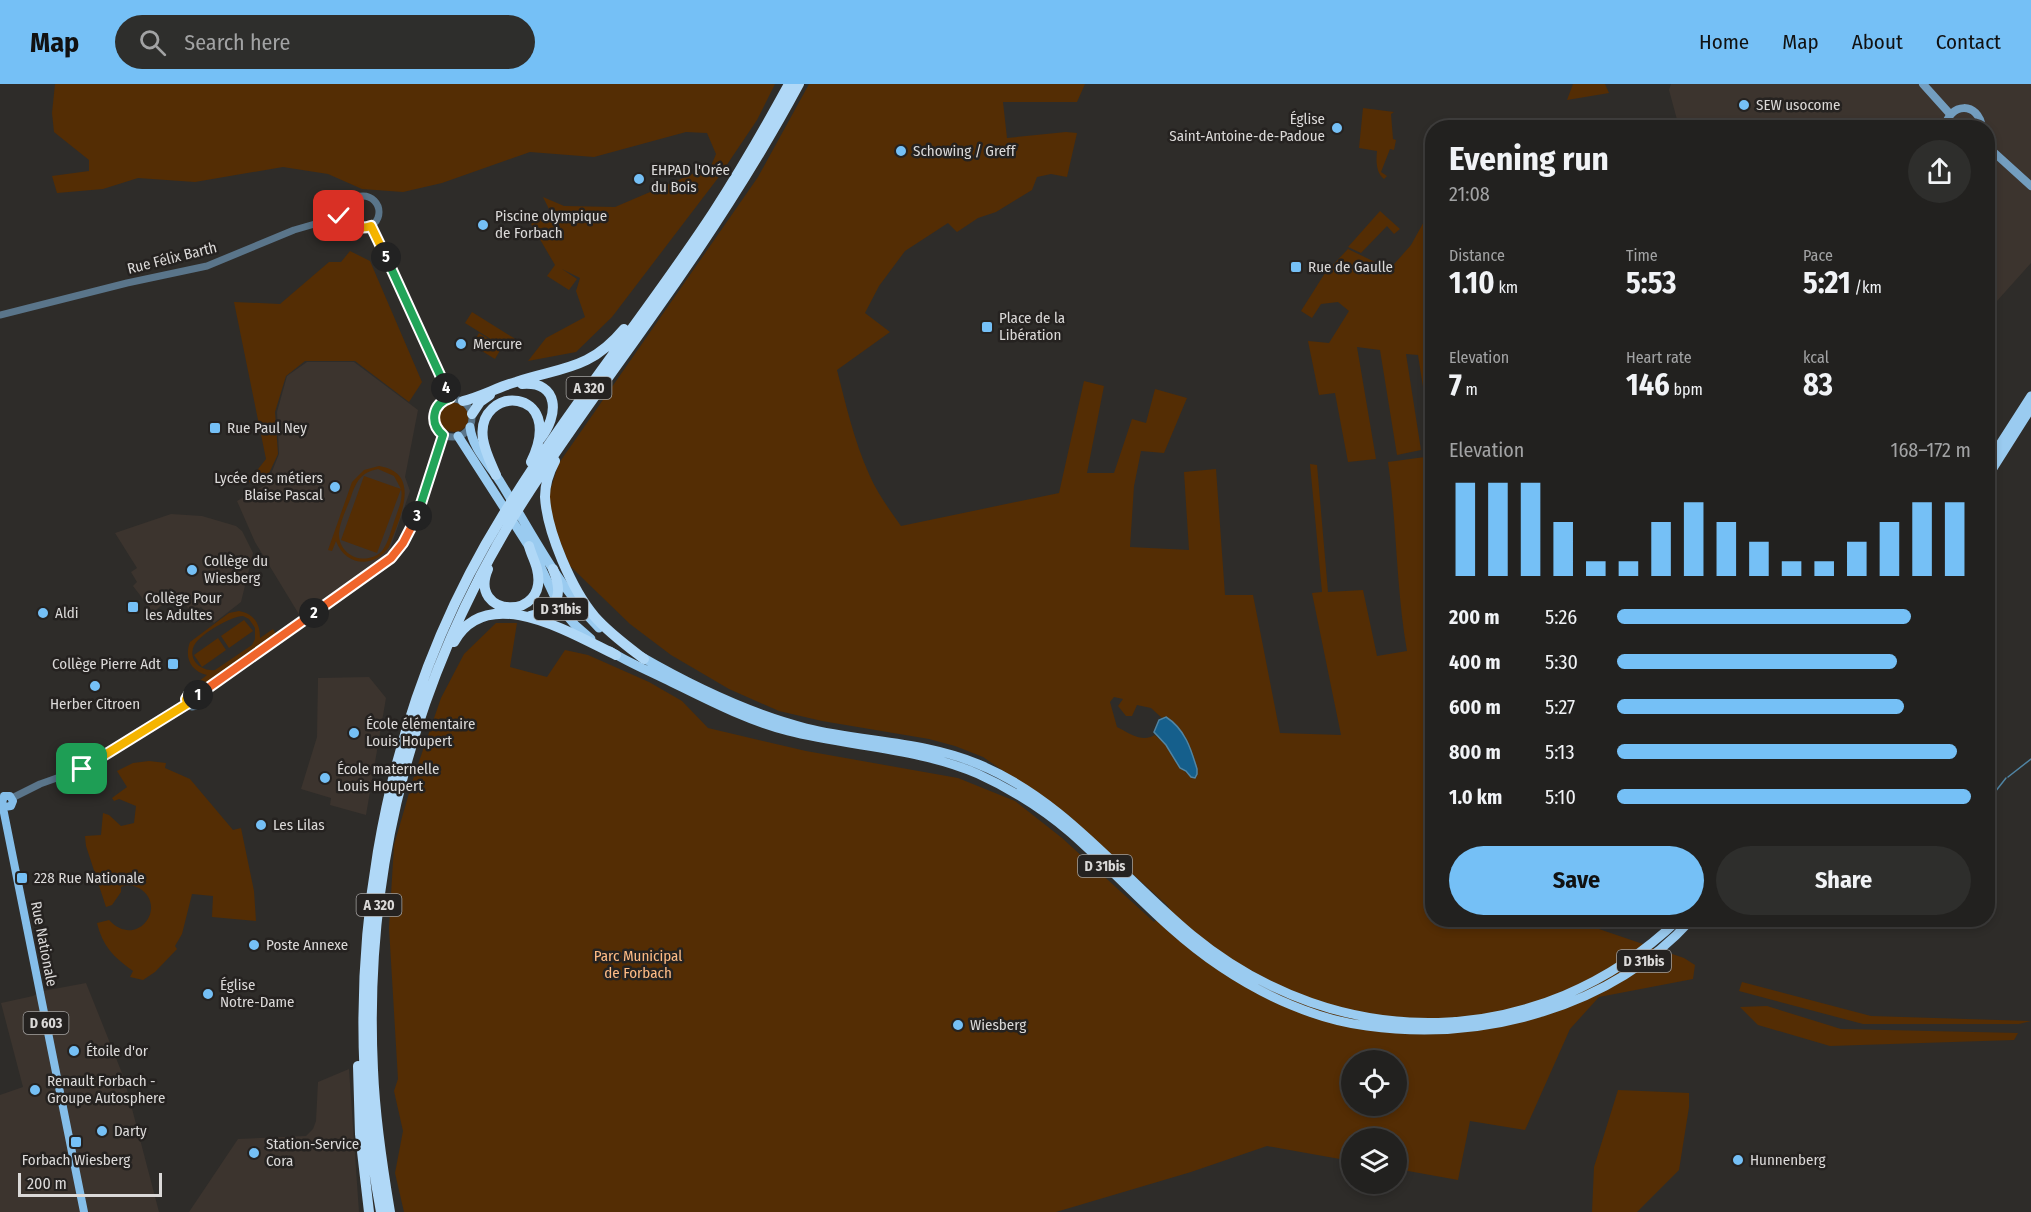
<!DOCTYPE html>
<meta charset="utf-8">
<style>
:root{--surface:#22211f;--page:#2e2e2c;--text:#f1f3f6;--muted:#a2a3a4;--line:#3f3e3d;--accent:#75c0f6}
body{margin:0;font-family:"Fira Sans Condensed",sans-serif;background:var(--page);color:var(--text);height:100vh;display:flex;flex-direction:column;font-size:22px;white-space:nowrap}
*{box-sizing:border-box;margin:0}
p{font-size:20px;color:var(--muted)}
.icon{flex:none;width:33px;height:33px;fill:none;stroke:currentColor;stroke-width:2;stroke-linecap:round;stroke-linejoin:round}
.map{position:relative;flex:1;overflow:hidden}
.details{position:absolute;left:1425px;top:36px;width:570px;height:807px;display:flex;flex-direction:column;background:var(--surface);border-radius:24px;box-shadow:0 3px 9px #0003,0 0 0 2px var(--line)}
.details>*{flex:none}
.buttons{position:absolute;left:1341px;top:966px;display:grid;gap:12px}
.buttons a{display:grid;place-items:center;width:66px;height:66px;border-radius:50%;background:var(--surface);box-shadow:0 3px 9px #0003,0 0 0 2px var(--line);font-size:30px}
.scale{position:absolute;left:18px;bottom:15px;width:144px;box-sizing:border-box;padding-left:6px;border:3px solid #dbd9d8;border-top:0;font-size:16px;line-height:21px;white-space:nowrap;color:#dbd9d8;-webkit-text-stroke:4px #252220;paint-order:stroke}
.pin{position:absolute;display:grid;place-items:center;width:51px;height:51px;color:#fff;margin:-26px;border-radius:12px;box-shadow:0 3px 9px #0006}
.km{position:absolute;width:30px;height:30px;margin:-15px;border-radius:50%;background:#222;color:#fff;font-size:16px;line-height:30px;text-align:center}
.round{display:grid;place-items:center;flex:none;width:63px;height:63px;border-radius:32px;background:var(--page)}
.overview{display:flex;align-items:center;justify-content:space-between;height:102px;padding:0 24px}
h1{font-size:33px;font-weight:700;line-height:45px}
.figures{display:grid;grid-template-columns:repeat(3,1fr);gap:9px;height:102px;padding:6px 24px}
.figures div{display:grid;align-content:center}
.figures b{font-size:30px;font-weight:700}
.figures small{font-size:16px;font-weight:400}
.figures p{font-size:16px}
.chart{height:168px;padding:12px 24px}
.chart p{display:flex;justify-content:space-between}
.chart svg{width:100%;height:108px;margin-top:6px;stroke:var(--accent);stroke-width:6}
.cta{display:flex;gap:12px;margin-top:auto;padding:12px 24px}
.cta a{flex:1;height:69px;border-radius:36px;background:var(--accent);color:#111;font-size:24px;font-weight:700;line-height:69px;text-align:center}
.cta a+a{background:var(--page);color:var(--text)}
ul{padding:0 24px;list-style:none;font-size:20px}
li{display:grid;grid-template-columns:96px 72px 1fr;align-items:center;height:45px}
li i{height:15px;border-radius:8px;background:var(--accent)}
header{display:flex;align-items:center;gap:36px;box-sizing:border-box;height:84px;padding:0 30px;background:var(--accent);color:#111}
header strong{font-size:28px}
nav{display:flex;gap:33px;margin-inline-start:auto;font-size:21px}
.search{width:420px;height:54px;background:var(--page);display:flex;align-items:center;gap:15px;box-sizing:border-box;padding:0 21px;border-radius:33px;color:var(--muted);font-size:22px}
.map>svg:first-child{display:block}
.built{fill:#3c342e}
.green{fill:#542d04;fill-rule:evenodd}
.water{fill:#155f8c;stroke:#5084a3;stroke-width:1.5}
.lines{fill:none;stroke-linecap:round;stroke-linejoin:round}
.stream{stroke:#5084a3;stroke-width:1.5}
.tertiary{stroke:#5a758a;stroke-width:7}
.secondary{stroke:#739ec0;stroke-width:8}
.primary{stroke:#85bee9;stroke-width:8}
.trunk{stroke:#9acbf0;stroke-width:9}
.motorway{stroke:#b0d8f7;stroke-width:10}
.split-1-casing{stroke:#fff;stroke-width:12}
.split-2-casing{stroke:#fff;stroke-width:12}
.split-3-casing{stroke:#fff;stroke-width:12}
.split-4-casing{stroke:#fff;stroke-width:12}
.split-5-casing{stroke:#fff;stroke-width:12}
.split-6-casing{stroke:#fff;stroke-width:12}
.split-1{stroke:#f5b400;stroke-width:8}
.split-2{stroke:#f0652b;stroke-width:8}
.split-3{stroke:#f0652b;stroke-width:8}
.split-4{stroke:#22a559;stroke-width:8}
.split-5{stroke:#22a559;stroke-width:8}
.split-6{stroke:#f5b400;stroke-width:8}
.poi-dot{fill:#75c0f6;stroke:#252220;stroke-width:2}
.labels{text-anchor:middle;stroke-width:5;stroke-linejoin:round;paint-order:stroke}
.shield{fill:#252220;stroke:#a4a2a1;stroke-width:1.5}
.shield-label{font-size:14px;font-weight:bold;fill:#dbd9d8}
.poi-label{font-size:15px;fill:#dbd9d8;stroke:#252220;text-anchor:start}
.street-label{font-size:15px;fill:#dbd9d8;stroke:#252220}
.park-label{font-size:15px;fill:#febb85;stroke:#252220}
</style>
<header>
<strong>Map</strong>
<div class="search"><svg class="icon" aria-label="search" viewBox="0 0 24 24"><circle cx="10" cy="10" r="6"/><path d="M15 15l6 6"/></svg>Search here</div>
<nav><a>Home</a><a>Map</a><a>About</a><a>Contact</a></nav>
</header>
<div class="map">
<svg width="2031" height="1128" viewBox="0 0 2031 1128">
<rect width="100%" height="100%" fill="#2e2c29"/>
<path class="built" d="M1671 0H2031V179L1988 227V44L1679 43 1669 6Z
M307 278H354L418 326 405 393 410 407 389 468 300 532 255 458 237 417 267 400 279 370 277 328 287 292Z
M171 430 202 432 236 442 242 447 253 469 241 518 214 539 201 523 192 529 177 510 153 528 133 502 137 498 131 488 137 484 115 449Z
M369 593 386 614 366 731 330 721 331 714 301 705 317 653 318 594Z
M86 899 124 994 159 1128H0V1011L23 1003 1 919 33 912 43 907Z
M349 985 359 1128H189L238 1055 306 1052 313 1045 316 1037 318 998Z"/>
<path class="green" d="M55 0H775L757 36 718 94 612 233 576 268 528 277 546 254 585 233 576 207 580 194 562 185 577 195 569 206 547 192 555 181 531 140 551 129 543 113 564 122 615 123 711 82 716 70 707 49 686 48 594 73 530 68 442 99 403 108 362 105 328 90 283 83 195 98 138 94 103 105 57 109 52 92 89 87V76L54 48 52 29Z
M809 0H1085L1077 18H1003L1007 54 1066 48 1077 49 1067 93 1051 90 1037 93 1032 106 996 128 978 134 957 148 948 139 905 167 879 202 865 229 890 248 837 286C846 321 854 357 869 390 877 409 889 425 901 442L1059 409 1084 297 1104 302 1087 389H1114L1132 335 1146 339 1155 305 1187 314 1164 369 1141 367 1134 402 1130 463 1189 466 1184 388 1216 385 1225 511H1253L1280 649 1341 651 1312 509 1322 508 1310 380 1317 381 1328 508 1363 506 1377 572 1407 567C1396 504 1397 441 1388 378L1425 373V375L1432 370V836H1603L1596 844 1684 874 1695 881 1693 895 1599 913 1570 945 1525 1046 1470 1037 1458 1096 1397 1085 1396 1054H1352L1351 1077 1267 1062 1191 1088 1056 1128H404L395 1089 403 1047 394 1007 398 995 389 844 394 761 414 692 441 614 464 570 496 539H517L510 583 547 593 565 566 588 571 649 598 682 617 708 644 806 667 958 694 1015 717 1062 754 1154 838 1169 823 1068 731 983 673 955 662 929 655 822 637 779 627 729 605 671 571 630 540 570 482 553 440 548 413 559 379 758 93ZM1114 613 1123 615 1118 622 1126 632H1132L1137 621 1151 624 1162 634 1166 633 1191 693 1179 682 1177 675 1166 661 1155 651C1142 659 1129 649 1117 643L1110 618ZM1352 976H1396V1022H1352Z
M1573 0H1605L1609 9 1567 16Z
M1363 24 1394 28 1391 30 1393 55 1396 56 1394 66 1390 65 1381 88 1387 92 1384 95C1376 89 1376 77 1377 67L1359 64Z
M1432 123V273H1430L1432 287V361L1418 271 1406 270 1421 366 1397 371 1380 266 1357 263 1376 375 1348 378 1335 309 1319 311 1308 257 1329 259 1349 227 1338 218 1321 220 1312 234 1301 227 1325 189 1348 165 1379 180 1388 187 1411 161Z
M1380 127 1400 145 1394 150 1387 142 1361 169 1348 163Z
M350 167 370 177 422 298 409 318 355 277H305L286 292 275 328 278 370 264 400 248 398 266 375 234 218 280 220 329 178H341Z
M472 228 517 256 510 267 465 239Z
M479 249 502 263 495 275 472 261Z
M439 333a15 15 0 1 1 30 0a15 15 0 1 1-30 0Z
M379 382C424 389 398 437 389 463 374 485 345 482 336 457L332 467 328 466 352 398 364 386ZM378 385 394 392 401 405 364 392 341 456 377 469 401 405C403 415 399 423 396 432 392 443 389 458 382 467 366 483 338 472 339 449 340 437 347 424 351 413 356 398 361 388 378 385Z
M239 527C254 530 260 539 260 554L273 545 276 550 201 602 198 598 207 591C191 587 184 574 190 558L229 529ZM243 532 249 535 255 544V555L252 561 215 586C201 588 186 575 195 560 201 550 231 532 243 532Z
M244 536 253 547 229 564 221 552Z
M218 554 226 566 202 583 194 571Z
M149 677 166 679 165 684 190 695 233 746 241 744 254 807 256 837 212 833 213 812 192 810 182 850 175 862 177 865 155 888 143 896 130 893 133 887C114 874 102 861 97 839L109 836C137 866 169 822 139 804 133 801 127 800 121 803V808L112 821 106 823 86 762 85 752 101 751 103 729 109 731 121 742 134 739 136 722 119 715 114 717 112 714 127 703 117 687 133 679Z
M1742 898 1871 932 2031 937 2019 940H1863L1739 907Z
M1767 922 1841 945 2018 949 2014 956 1830 962 1758 941 1740 923Z
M1618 1006 1689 1009V1023L1679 1086 1637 1128H1592L1594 1083Z"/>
<path class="water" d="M1166 633C1185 645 1191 665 1197 685V690L1195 694 1191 693 1186 687 1180 684 1166 661 1154 648 1159 636Z"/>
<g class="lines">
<path class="stream" d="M2008 693 2031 675
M1988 731 1995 708 2006 694"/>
<path class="tertiary" d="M347 128a16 16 0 1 1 32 0a16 16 0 1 1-32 0Z
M371 142 423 251 450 314
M0 231 127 199 207 182 294 146 346 131
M434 334a19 19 0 1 1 38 0a19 19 0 1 1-38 0Z
M199 612 391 474C419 438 429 393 443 351
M187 620 192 623 197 622 200 618 199 612
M187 620 186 615 189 610 194 609 199 612
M12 714 40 700 82 685 187 620"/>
<path class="secondary" d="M1923 0 1950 30
M1945 44C1949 18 1979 17 1982 44
M1988 63 2031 102"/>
<path class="primary" d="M4 712 2 719 84 1128
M4 723 11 722 13 717 10 712H4"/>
<path class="trunk" d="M470 343C472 364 490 381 501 399 531 448 558 502 599 544
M458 352 537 475 559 522 575 541 591 555
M1988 379 2031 312
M1988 392 2031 324
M610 567C627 578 647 586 665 595 704 614 745 636 788 647 850 663 919 664 978 690 1011 705 1043 725 1071 749 1121 793 1165 846 1221 883 1264 912 1317 936 1367 942 1483 958 1611 924 1691 836
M640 572C692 602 747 629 806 644 863 658 923 657 978 680 1064 715 1122 793 1192 851 1339 972 1540 968 1678 836"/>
<path class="motorway" d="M522 300C560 297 559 332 540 355
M463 317C480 313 498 303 516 298 562 283 590 286 624 245
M472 330 480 318 490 311
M555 377C549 388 545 401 545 413 547 448 572 506 595 533 609 549 627 562 644 575
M496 391C491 379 485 368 483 355 475 300 568 301 531 378
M488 485C467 534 550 538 537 485 535 477 531 470 529 462
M530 532C558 524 564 512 553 485
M454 558C487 497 572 550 616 571
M358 982 360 1050 369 1128
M381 1128C337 892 376 636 503 431 567 326 646 231 713 129 740 87 765 44 789 0
M390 1128C382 1081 375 1034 373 986 363 782 415 588 524 416 564 353 609 293 652 232 705 158 756 80 799 0"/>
</g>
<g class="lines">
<g class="split-1-casing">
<path id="split-1" d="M82 685 187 620 186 615 189 610 194 609 198 611"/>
</g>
<g class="split-2-casing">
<path id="split-2" d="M198 611 314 529"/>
</g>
<g class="split-3-casing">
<path id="split-3" d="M314 529 391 474 403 459 417 432"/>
</g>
<g class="split-4-casing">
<path id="split-4" d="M417 432 443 351C429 339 432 320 450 314L446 304"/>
</g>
<g class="split-5-casing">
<path id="split-5" d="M386 173 446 304"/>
</g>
<g class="split-6-casing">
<path id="split-6" d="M339 132 346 130C351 142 359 146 371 142L386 173"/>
</g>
<use href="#split-1" class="split-1"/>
<use href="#split-2" class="split-2"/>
<use href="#split-3" class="split-3"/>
<use href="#split-4" class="split-4"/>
<use href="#split-5" class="split-5"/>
<use href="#split-6" class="split-6"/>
</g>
<g class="poi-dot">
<circle cx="1744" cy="21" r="6"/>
<circle cx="1337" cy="44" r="6"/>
<circle cx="901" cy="67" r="6"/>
<circle cx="639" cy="95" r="6"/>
<circle cx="483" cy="141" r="6"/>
<rect x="1290" y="177" width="12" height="12" rx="3"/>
<rect x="981" y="237" width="12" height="12" rx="3"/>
<circle cx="461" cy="260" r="6"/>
<rect x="209" y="338" width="12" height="12" rx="3"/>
<circle cx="335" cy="403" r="6"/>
<circle cx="192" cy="486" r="6"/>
<rect x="127" y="517" width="12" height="12" rx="3"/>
<circle cx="43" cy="529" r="6"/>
<rect x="167" y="574" width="12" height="12" rx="3"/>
<circle cx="95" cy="602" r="6"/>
<circle cx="354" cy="649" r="6"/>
<circle cx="325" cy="694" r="6"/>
<circle cx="261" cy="741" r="6"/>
<rect x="16" y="788" width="12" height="12" rx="3"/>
<circle cx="254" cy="861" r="6"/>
<circle cx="208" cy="910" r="6"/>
<circle cx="958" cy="941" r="6"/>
<circle cx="74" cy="967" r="6"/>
<circle cx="35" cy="1006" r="6"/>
<circle cx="102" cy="1047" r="6"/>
<rect x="70" y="1052" width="12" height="12" rx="3"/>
<circle cx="254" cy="1069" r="6"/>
<circle cx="1738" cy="1076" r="6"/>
</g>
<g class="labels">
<g class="shield">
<rect x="566.5" y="293" width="45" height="22" rx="4.5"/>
<rect x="534" y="514" width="54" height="22" rx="4.5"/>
<rect x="1078" y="771" width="54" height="22" rx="4.5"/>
<rect x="356.5" y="810" width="45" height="22" rx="4.5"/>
<rect x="1617" y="866" width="54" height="22" rx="4.5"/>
<rect x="23.5" y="928" width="45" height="22" rx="4.5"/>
</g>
<g class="shield-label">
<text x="589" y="309">A 320</text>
<text x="561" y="530">D 31bis</text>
<text x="1105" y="787">D 31bis</text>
<text x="379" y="826">A 320</text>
<text x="1644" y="882">D 31bis</text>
<text x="46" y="944">D 603</text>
</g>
<g class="poi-label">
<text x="1756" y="26">SEW usocome</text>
<text x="1325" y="40" text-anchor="end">Église<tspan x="1325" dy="17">Saint-Antoine-de-Padoue</tspan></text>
<text x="913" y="72">Schowing / Greff</text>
<text x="651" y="91">EHPAD l'Orée<tspan x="651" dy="17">du Bois</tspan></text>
<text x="495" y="137">Piscine olympique<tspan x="495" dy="17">de Forbach</tspan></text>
<text x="1308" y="188">Rue de Gaulle</text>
<text x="999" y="239">Place de la<tspan x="999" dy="17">Libération</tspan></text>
<text x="473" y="265">Mercure</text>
<text x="227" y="349">Rue Paul Ney</text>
<text x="323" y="399" text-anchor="end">Lycée des métiers<tspan x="323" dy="17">Blaise Pascal</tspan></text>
<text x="204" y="482">Collège du<tspan x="204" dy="17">Wiesberg</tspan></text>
<text x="145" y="519">Collège Pour<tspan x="145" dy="17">les Adultes</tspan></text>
<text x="55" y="534">Aldi</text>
<text x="161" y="585" text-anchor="end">Collège Pierre Adt</text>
<text x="95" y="625" text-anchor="middle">Herber Citroen</text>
<text x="366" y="645">École élémentaire<tspan x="366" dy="17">Louis Houpert</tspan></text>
<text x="337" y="690">École maternelle<tspan x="337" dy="17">Louis Houpert</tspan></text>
<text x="273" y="746">Les Lilas</text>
<text x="34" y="799">228 Rue Nationale</text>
<text x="266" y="866">Poste Annexe</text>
<text x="220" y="906">Église<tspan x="220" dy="17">Notre-Dame</tspan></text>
<text x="970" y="946">Wiesberg</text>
<text x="86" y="972">Étoile d'or</text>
<text x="47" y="1002">Renault Forbach -<tspan x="47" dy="17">Groupe Autosphere</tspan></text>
<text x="114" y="1052">Darty</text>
<text x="266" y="1065">Station-Service<tspan x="266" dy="17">Cora</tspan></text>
<text x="76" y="1081" text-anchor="middle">Forbach Wiesberg</text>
<text x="1750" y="1081">Hunnenberg</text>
</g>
<g class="street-label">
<text transform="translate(172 174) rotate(-14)" y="5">Rue Félix Barth</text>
<text transform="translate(44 860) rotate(79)" y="5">Rue Nationale</text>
</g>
<g class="park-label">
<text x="638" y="877">Parc Municipal<tspan x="638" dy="17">de Forbach</tspan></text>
</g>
</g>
</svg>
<div class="buttons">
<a><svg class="icon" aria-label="locate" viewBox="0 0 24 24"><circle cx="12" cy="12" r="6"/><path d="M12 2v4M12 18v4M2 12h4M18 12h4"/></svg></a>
<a><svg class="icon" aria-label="layers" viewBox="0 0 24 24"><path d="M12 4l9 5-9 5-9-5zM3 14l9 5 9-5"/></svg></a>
</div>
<div class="scale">200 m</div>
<div class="pin" style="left:82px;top:685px;background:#1e9e55"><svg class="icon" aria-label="arrive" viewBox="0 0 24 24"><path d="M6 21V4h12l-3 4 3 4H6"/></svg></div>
<div class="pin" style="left:339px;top:132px;background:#d93025"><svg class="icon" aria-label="check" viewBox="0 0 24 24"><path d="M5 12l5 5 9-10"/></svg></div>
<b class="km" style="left:198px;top:611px">1</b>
<b class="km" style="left:314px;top:529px">2</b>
<b class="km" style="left:417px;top:432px">3</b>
<b class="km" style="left:446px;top:304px">4</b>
<b class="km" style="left:386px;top:173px">5</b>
<section class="details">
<div class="overview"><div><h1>Evening run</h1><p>21:08</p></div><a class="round"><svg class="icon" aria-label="share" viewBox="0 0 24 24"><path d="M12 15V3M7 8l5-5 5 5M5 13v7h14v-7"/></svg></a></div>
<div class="figures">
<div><p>Distance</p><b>1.10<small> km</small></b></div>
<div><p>Time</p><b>5:53</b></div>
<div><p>Pace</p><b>5:21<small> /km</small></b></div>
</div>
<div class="figures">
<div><p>Elevation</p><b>7<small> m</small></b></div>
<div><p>Heart rate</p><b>146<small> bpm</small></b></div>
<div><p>kcal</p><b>83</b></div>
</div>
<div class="chart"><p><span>Elevation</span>168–172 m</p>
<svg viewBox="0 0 160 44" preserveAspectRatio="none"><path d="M5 44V6M15 44V6M25 44V6M35 44V22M45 44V38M55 44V38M65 44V22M75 44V14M85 44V22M95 44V30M105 44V38M115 44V38M125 44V30M135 44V22M145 44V14M155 44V14"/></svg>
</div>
<ul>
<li><b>200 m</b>5:26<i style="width:83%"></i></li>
<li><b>400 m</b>5:30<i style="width:79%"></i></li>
<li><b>600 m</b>5:27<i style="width:81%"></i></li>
<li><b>800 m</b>5:13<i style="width:96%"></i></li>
<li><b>1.0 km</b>5:10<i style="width:100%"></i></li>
</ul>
<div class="cta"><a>Save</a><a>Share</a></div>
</section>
</div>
